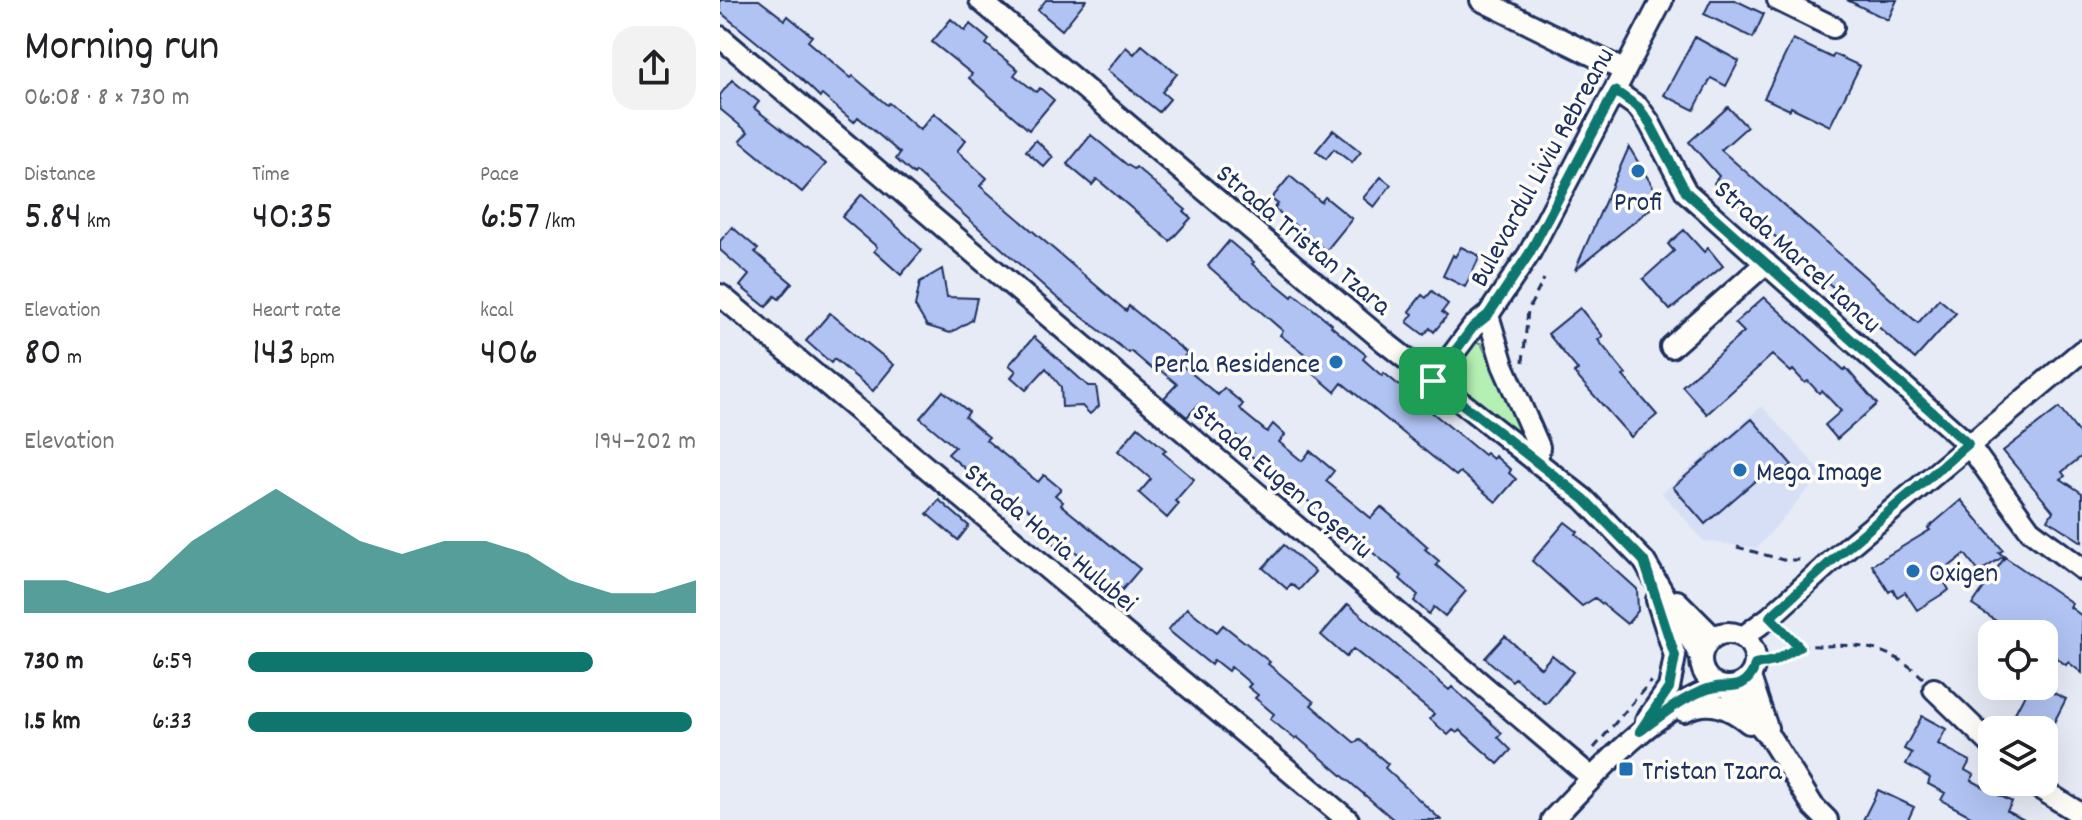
<!DOCTYPE html>
<meta charset="utf-8">
<style>
:root{--surface:#fff;--page:#f2f2f2;--text:#202124;--muted:#757577;--accent:#0f766e}
body{margin:0;font-family:Dekko,sans-serif;background:var(--page);color:var(--text);height:100vh;display:flex;flex-direction:column;font-size:30px;white-space:nowrap}
*{box-sizing:border-box;margin:0}
p{font-size:26px;color:var(--muted)}
.icon{flex:none;width:44px;height:44px;fill:none;stroke:currentColor;stroke-width:2;stroke-linecap:round;stroke-linejoin:round}
.map{position:relative;flex:1;overflow:hidden}
.side{display:flex;flex-direction:column;background:var(--surface);width:720px}
.side>*{flex:none}
.fabs{position:absolute;left:1258px;top:620px;display:grid;gap:16px}
.fabs a{display:grid;place-items:center;width:80px;height:80px;border-radius:16px;background:var(--surface);box-shadow:0 8px 32px #0002;font-size:40px}
.pin{position:absolute;display:grid;place-items:center;width:68px;height:68px;color:#fff;margin:-34px;border-radius:16px;box-shadow:0 4px 12px #0006}
.round{display:grid;place-items:center;flex:none;width:84px;height:84px;border-radius:24px;background:var(--page)}
.summary{display:flex;align-items:center;justify-content:space-between;height:136px;padding:0 24px}
h1{font-size:44px;font-weight:600;line-height:60px}
.figures{display:grid;grid-template-columns:repeat(3,1fr);gap:12px;height:136px;padding:8px 24px}
.figures div{display:grid;align-content:center}
.figures b{font-size:40px;font-weight:600}
.figures small{font-size:22px;font-weight:400}
.figures p{font-size:22px}
.chart{height:224px;padding:16px 24px}
.chart p{display:flex;justify-content:space-between}
.chart svg{width:100%;height:144px;margin-top:8px;fill:var(--accent);opacity:.7}
ul{padding:0 24px;list-style:none;font-size:26px}
li{display:grid;grid-template-columns:128px 96px 1fr;align-items:center;height:60px}
li i{height:20px;border-radius:10px;background:var(--accent)}
main{display:flex;flex:1;min-height:0}
.map>svg:first-child{display:block}
.built{fill:#d6dff5}
.green{fill:#b5efb3;stroke:#688f88;stroke-width:2}
.building{fill:#b0c3f2;stroke:#1b2f5e;stroke-width:2}
.lines{fill:none;stroke-linecap:round;stroke-linejoin:round}
.minor-casing{stroke:#1b2f5e;stroke-width:26}
.path{stroke:#1b2f5e;stroke-width:3;stroke-dasharray:8 6;stroke-linecap:butt}
.minor{stroke:#fdfcf7;stroke-width:20}
.route-casing{stroke:#fff;stroke-width:16}
.route{stroke:#0f766e;stroke-width:10}
.poi-dot{fill:#1f6fb2;stroke:#fdfcf7;stroke-width:3}
.labels{text-anchor:middle;stroke-width:7;stroke-linejoin:round;paint-order:stroke}
.street-label{font-size:28px;fill:#1b2f5e;stroke:#fdfcf7}
.poi-label{font-size:28px;fill:#1b2f5e;stroke:#fdfcf7;text-anchor:start}
</style>
<main>
<section class="side">
<div class="summary"><div><h1>Morning run</h1><p>06:08 · 8 × 730 m</p></div><a class="round"><svg class="icon" aria-label="share" viewBox="0 0 24 24"><path d="M12 15V3M7 8l5-5 5 5M5 13v7h14v-7"/></svg></a></div>
<div class="figures">
<div><p>Distance</p><b>5.84<small> km</small></b></div>
<div><p>Time</p><b>40:35</b></div>
<div><p>Pace</p><b>6:57<small> /km</small></b></div>
</div>
<div class="figures">
<div><p>Elevation</p><b>80<small> m</small></b></div>
<div><p>Heart rate</p><b>143<small> bpm</small></b></div>
<div><p>kcal</p><b>406</b></div>
</div>
<div class="chart"><p><span>Elevation</span>194–202 m</p>
<svg viewBox="0 0 160 44" preserveAspectRatio="none"><path d="M0 44V34L10 34L20 38L30 34L40 22L50 14L60 6L70 14L80 22L90 26L100 22L110 22L120 26L130 34L140 38L150 38L160 34V44z"/></svg>
</div>
<ul>
<li><b>730 m</b>6:59<i style="width:77%"></i></li>
<li><b>1.5 km</b>6:33<i style="width:99%"></i></li>
</ul>
</section>
<div class="map">
<svg width="1362" height="820" viewBox="0 0 1362 820">
<rect width="100%" height="100%" fill="#e6ebf6"/>
<filter id="ink" filterUnits="userSpaceOnUse"><feTurbulence type="fractalNoise" baseFrequency=".0125" numOctaves="2"/><feDisplacementMap in="SourceGraphic" scale="16" xChannelSelector="R" yChannelSelector="G"/><feConvolveMatrix kernelMatrix="1 2 1 2 8 2 1 2 1" color-interpolation-filters="sRGB"/></filter>
<g filter="url(#ink)">
<path class="built" d="M1042 406 1102 473 1037 548 984 541 942 493Z"/>
<path class="green" d="M754 343H761L799 426 798 431 791 430 732 381 733 374Z"/>
<path class="building" d="M0 0H39L65 20 68 16 92 36 88 41 131 78 133 76 167 105 169 103 200 130 214 113 246 140 237 151 267 178 260 186 406 311 409 306 467 353 459 363 498 395 504 388 523 404 520 408 524 413 547 432 553 424 565 435 559 442 582 461 590 451 614 471 606 481 651 518 661 507 698 538 708 547 705 549 719 561 716 565 746 591 725 616 714 607 709 614 694 601 698 595 680 579 682 576 520 447 524 442 478 405 467 417 444 398 457 384 435 366 432 369 411 351 409 353 335 296 196 172 194 175 176 159 180 153 138 117 134 122 102 95 100 97 76 74 0 12Z
M326 0H366L342 30 318 10Z
M991 0H1015L1044 14 1033 38 984 14Z
M1127 0H1177L1168 20Z
M231 19 245 31 250 24 269 40 266 44 298 70 294 75 316 92 320 88 334 100 309 130 249 78 252 74 212 42Z
M975 37 1019 61 1006 86 991 78 974 110 944 95Z
M1073 39 1112 58 1114 54 1140 66 1110 126 1071 107 1070 110 1044 98Z
M422 45 457 74 442 92 450 99 439 112 387 70 406 47 414 54Z
M12 80 39 102 34 108 106 164 82 192 20 141 28 132 0 109V95Z
M1008 107 1027 127 1001 150 1198 323 1219 299 1236 313 1195 359 994 183 999 176 969 142Z
M613 130 641 152 632 163 614 149 606 159 596 151Z
M371 135 406 164 414 169 416 167 466 210 464 212 471 218 450 241 377 179 372 185 347 164Z
M316 140 333 157 324 167 306 151Z
M909 147 941 200 855 270Z
M570 176 601 202 605 197 632 219 606 251 554 208 558 204 551 199Z
M661 177 671 185 654 207 643 198Z
M142 194 202 250 181 275 154 251 157 247 122 217Z
M12 227 38 249 35 252 72 283 59 299 55 296 46 307 20 286 29 275 0 250V241Z
M964 230 984 252 988 248 1003 266 950 310 923 279 954 251 948 244Z
M509 241 534 262 532 264 572 297 574 294 612 324 611 326 646 355 643 359 662 376 664 373 764 455 766 453 773 459 775 456 791 470 789 473 796 479 776 502 740 472 736 476 622 383 615 392 587 368 594 361 560 335 563 331 488 266Z
M741 247 760 256 745 287 723 276 733 255 735 257Z
M222 269 227 297 257 298 252 320 230 333 207 326 195 306 200 282Z
M712 291 728 304 722 312 727 316 714 332 710 328 704 335 687 322 693 314 689 311 702 295 706 298Z
M1044 297 1124 370 1126 368 1157 404 1117 439 1105 425 1121 411 1102 391 1099 393 1088 381 1085 383 1073 370 1071 372 1052 355 987 414 962 386 1024 332 1015 323Z
M860 308 883 336 878 340 906 374 903 376 937 415 911 437 854 373 858 370 828 334Z
M110 313 174 365 153 391 114 359 111 363 86 341Z
M314 337 368 386H376L379 406 370 414 362 406 342 407 341 387 326 368 306 390 291 377 296 371 289 365Z
M223 391 249 412 245 417 269 437 266 440 318 482 324 475 341 489 335 495 343 502 341 505 420 569 402 590 352 549 347 555 324 535 330 527 297 500 295 502 253 469 250 473 228 454 235 447 200 418Z
M1339 408 1362 437V456L1342 472 1345 476 1341 479 1362 493V542L1328 520 1333 511 1283 451Z
M1032 419 1072 465 1050 483 1043 474 985 524 953 487Z
M418 427 446 450 443 453 474 479 455 501 459 504 447 518 419 493 431 479 398 451Z
M219 500 249 526 238 540 207 514Z
M1241 500 1283 550 1279 553 1284 556 1259 572 1245 554 1220 574 1229 590 1197 610 1185 592 1177 597 1173 589 1169 592 1152 565 1210 530 1208 528Z
M845 522 858 532 856 534 917 589 918 611 907 624 875 598 862 606 812 561Z
M564 545 595 572 579 590 571 584 567 589 543 568Z
M1285 557 1352 603 1350 607 1362 616V673L1348 662 1346 665 1324 649V634H1296L1252 605Z
M628 604 729 690 732 687 782 733 778 737 791 750 778 764 740 730 737 733 733 730 728 735 710 719 714 714 633 649 626 657 601 635Z
M467 608 497 632 503 625 550 662 548 664 594 702 591 705 616 727 635 743 639 739 668 764 665 768 721 820H674L577 737 575 739 550 719 554 714 535 698 538 695 528 687 531 684 511 667 508 671 494 660 491 665 448 630Z
M785 636 821 668 832 655 853 672 826 704 795 678 792 681 765 658Z
M1319 686 1346 699 1330 730H1286L1307 690 1315 693Z
M1202 716 1226 729 1218 744 1250 761 1245 770 1254 775 1251 780 1292 802 1287 811 1304 820H1258L1221 800 1225 793 1208 784 1210 778 1186 764 1192 753 1184 749Z
M1158 790 1194 807 1188 820H1143Z"/>
<g class="lines">
<g class="minor-casing">
<path id="minor" d="M260 0 666 343 864 499 924 561 981 657
M761 0 905 71
M1058 0 1113 27
M0 37 872 778
M895 91 918 107 929 122 966 192 1248 444 1310 530 1362 569
M0 295 628 820
M951 347 1046 263
M713 381 753 327 768 315
M817 463 819 447 783 365 768 315 809 254 942 0
M957 601 993 637
M981 660a27 27 0 1 1 54 0a27 27 0 1 1-54 0Z
M1023 637 1050 617 1116 557 1362 351
M1030 677 1047 728
M1008 687 1051 739 1093 806 1107 820
M1214 689 1272 745
M964 711C989 698 1009 707 1029 723
M926 721 949 688 955 656 937 600
M1310 782 1362 815
M832 820C882 768 929 712 999 686"/>
</g>
<path class="path" d="M803 362 808 310 824 279
M1017 547 1063 560H1083
M1063 632 1079 647
M1040 664C1055 661 1066 651 1080 647 1088 645 1097 646 1105 646 1144 643 1174 650 1203 678
M874 748 931 681"/>
<use href="#minor" class="minor"/>
</g>
</g>
<g class="lines" filter="url(#ink)">
<g class="route-casing">
<path id="route" d="M895 91 918 107 929 122 966 192 1248 444 1116 557 1050 617 1079 647 1054 661 1035 665C1033 673 1029 680 1021 684 1012 688 1005 685 996 687 969 692 942 715 920 731L949 688 955 656 924 561 864 499 713 381 753 327 768 315 809 254Z"/>
</g>
<use href="#route" class="route"/>
</g>
<g class="poi-dot">
<circle cx="918" cy="171" r="8"/>
<circle cx="616" cy="362" r="8"/>
<circle cx="1020" cy="470" r="8"/>
<circle cx="1193" cy="571" r="8"/>
<rect x="898" y="761" width="16" height="16" rx="4"/>
</g>
<g class="labels">
<g class="street-label">
<text transform="translate(820 166) rotate(-61)" y="10">Bulevardul Liviu Rebreanu</text>
<text transform="translate(585 238) rotate(40)" y="10">Strada Tristan Tzara</text>
<text transform="translate(1079 255) rotate(42)" y="10">Strada Marcel Iancu</text>
<text transform="translate(564 479) rotate(40)" y="10">Strada Eugen Coșeriu</text>
<text transform="translate(332 536) rotate(40)" y="10">Strada Horia Hulubei</text>
</g>
<g class="poi-label">
<text x="918" y="210" text-anchor="middle">Profi</text>
<text x="600" y="372" text-anchor="end">Perla Residence</text>
<text x="1036" y="480">Mega Image</text>
<text x="1209" y="581">Oxigen</text>
<text x="922" y="779">Tristan Tzara</text>
</g>
</g>
</svg>
<div class="fabs">
<a><svg class="icon" aria-label="locate" viewBox="0 0 24 24"><circle cx="12" cy="12" r="6"/><path d="M12 2v4M12 18v4M2 12h4M18 12h4"/></svg></a>
<a><svg class="icon" aria-label="layers" viewBox="0 0 24 24"><path d="M12 4l9 5-9 5-9-5zM3 14l9 5 9-5"/></svg></a>
</div>
<div class="pin" style="left:713px;top:381px;background:#1e9e55"><svg class="icon" aria-label="arrive" viewBox="0 0 24 24"><path d="M6 21V4h12l-3 4 3 4H6"/></svg></div>
</div>
</main>
